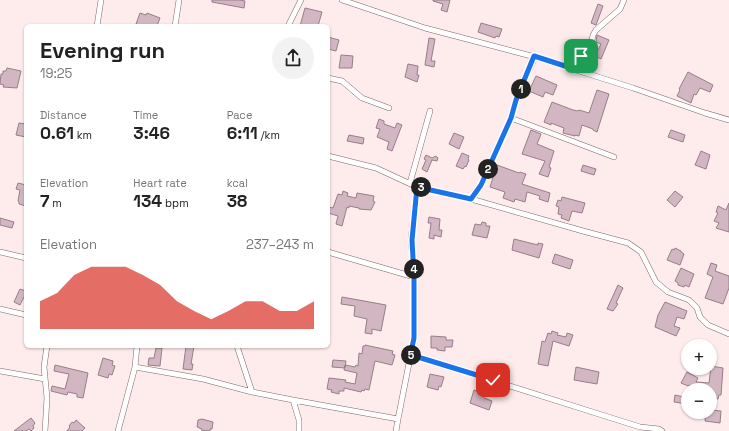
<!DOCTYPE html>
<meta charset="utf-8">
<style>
:root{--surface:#fff;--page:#f2f2f2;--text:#222;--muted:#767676;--accent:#d93025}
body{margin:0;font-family:"Space Grotesk",sans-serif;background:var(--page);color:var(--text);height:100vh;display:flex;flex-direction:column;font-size:15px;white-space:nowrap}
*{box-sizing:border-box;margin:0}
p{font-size:13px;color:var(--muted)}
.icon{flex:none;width:22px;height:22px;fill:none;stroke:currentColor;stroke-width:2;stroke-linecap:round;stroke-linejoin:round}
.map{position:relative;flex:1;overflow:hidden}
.sheet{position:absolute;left:24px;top:24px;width:306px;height:324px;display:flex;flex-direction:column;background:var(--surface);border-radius:6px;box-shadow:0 1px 3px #0004}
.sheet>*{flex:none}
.buttons{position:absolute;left:681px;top:339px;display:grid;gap:8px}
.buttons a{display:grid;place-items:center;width:36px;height:36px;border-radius:50%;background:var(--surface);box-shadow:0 1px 3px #0004;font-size:20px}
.pin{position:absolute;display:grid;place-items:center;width:34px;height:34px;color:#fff;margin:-17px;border-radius:8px;box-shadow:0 2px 6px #0006}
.km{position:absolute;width:20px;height:20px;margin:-10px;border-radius:50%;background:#222;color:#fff;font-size:11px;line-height:20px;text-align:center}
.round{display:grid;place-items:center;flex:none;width:42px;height:42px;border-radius:21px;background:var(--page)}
.headline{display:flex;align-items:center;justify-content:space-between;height:68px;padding:0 16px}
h1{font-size:22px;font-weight:600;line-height:30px}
.figures{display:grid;grid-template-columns:repeat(3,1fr);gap:6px;height:68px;padding:4px 16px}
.figures div{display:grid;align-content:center}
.figures b{font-size:17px;font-weight:600}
.figures small{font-size:11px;font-weight:400}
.figures p{font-size:11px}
.chart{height:112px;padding:8px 16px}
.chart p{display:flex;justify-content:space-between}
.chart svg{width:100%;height:72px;margin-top:4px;fill:var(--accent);opacity:.7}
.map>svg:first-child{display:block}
.building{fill:#d2b7c2;stroke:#977e89}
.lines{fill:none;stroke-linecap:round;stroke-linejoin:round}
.street-casing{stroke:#816666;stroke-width:6}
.street{stroke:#fff;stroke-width:5}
.route-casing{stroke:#fff;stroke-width:8}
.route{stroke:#1a73e8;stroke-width:5}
</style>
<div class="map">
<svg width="729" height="431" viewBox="0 0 729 431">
<rect width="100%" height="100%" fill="#feebeb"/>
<path class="building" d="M212 0H240L245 1 244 8 212 2Z
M433 0H450L447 12 441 10 443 4 433 1Z
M598 4 603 6 596 25 591 23Z
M305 8 322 12 318 26H300Z
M140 13 146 15 147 13 160 18 157 26H142L136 24Z
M481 23 502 29 499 37 496 36 495 38 478 32Z
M597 35 609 40 601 59 595 56 601 44 596 42Z
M328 37 339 40 336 51 328 49Z
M429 38 435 39 431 61H435L434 67 425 65Z
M341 55 353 56 352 68H339Z
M408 64 418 66 417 75H419L417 82 405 77Z
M7 68 21 71 17 88 3 87 4 85 0 84 1 74H3V71H6Z
M688 72 713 85 710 92 700 88 696 95 694 94 691 103 677 96 680 90 679 89Z
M536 76 557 85 553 95 545 92 543 97 529 91Z
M597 90 609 94 597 132 593 130V129L582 125 579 136 575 135V136L563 133 564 128 551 123V125L544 122 552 102 573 110 578 111 579 110 589 113Z
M379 119 384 121V124L395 128 397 123 402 125 392 151 387 149 389 142 377 137 380 129 376 128Z
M19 123 26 124V137L16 135Z
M531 130 541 134 537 144 554 151 549 167 551 168 548 177 539 174 545 161 522 154Z
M671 130 685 135 683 142 668 137Z
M454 133 464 137 459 149 449 144Z
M349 135 364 138 363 144 347 141Z
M701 151 710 155 706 169 695 165Z
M462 153 469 156 468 159 469 160 466 167 465 166 463 169 456 166Z
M426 155 432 158 436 156 438 158 437 161 432 160 427 172 422 169 426 160 424 159Z
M497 165 519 173 520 172 526 174 522 184 550 193 548 202 539 199 540 196 527 192 525 202 515 199 514 202 503 198 505 192 490 187Z
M583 165 596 169 594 175 581 171Z
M18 183 26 185V206L19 204V202L18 201 20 190 16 189Z
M343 191 348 193 347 196 356 198 357 193 374 196 373 201 375 202 371 210 359 209V208L349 206V208L347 207 342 226 336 224 338 216 328 213V207L333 208 338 194 342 195Z
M675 191 683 197 675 207 667 200Z
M562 197 585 203 582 213 572 211 569 221 561 218 562 215 558 214 559 207 556 206 558 200 561 201Z
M729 203V232L716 228 719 223 714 221 718 213 716 212 718 206 726 210Z
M429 217 440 219 439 230H442L441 237 434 235V239L429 238 431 223H428Z
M0 218 14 222 12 228 0 225Z
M482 222 486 223V226H490L487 238 472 235 475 224 481 225Z
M514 239 538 245V243L543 244 539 258 512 250Z
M675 248 681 251V252L684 254 680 265 667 260 672 249 674 250Z
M555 254 573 260 570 269 552 263Z
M711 263 717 265 715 271 729 276V288L723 304 705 298 713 277 707 274Z
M681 268 694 274 689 287 685 285 684 287 678 285V283L675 281Z
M618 285 623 288 616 303 618 304 613 311 607 309Z
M20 289 26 291V298L24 297 20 305 14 302Z
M342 297 386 305 381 331 372 329V334L365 333 367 319 354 316 355 306 341 304Z
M665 302 687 311 684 319 677 317 674 326 680 328 676 336 655 327 658 315Z
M552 331 558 333 557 335 566 337 567 333 573 335 569 346 553 341 548 366 538 364 542 341 545 342 548 333 551 334Z
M431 336 446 337V340H453L452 347H445V351L437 350V348H431Z
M365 345 393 351 392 354 395 355 392 365 375 361 369 390 365 389 364 391 362 390 361 392 344 388V391H339V394L331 392 332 390 327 389 329 378 346 380 345 382 355 384 357 373 344 370 345 365 355 367 356 365 358 366 359 353 362 354 363 346H365Z
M186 346H194L191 364H193L192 370 183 369Z
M156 348H162L160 366 148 365 149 358H154Z
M103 358 113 361 112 365 115 366 112 375 109 374 108 378 98 375Z
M333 360 346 361 345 368 332 367Z
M55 365 88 373 83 398 77 397V394L68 392 67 395 51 391 52 386 65 389 69 374 54 371Z
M711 366 723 368 721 395H719L718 399 710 398V390H698L689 385 688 386 681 383 687 372 698 378 696 382 709 383Z
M576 367 599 372 597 384 574 380Z
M430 374 444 377 441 387 439 386 438 390 427 387Z
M474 390 485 394 484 398 492 401 489 410 470 403Z
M675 395 688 398V404L674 402Z
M710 410 721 411 720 423 705 421 706 412H710Z
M31 418 35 423 33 426 34 428 31 431 29 429 26 431H14Z
M202 419 213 422 212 429H210V431L201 430 202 429 197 427 198 420Z
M76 420 85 428 82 431H67L70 427 69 426 72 422 74 423Z"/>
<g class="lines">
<g class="street-casing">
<path id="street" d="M342 0 425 28 535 57 633 88 705 113 729 120
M97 26 101 0
M175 26 179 0
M288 26 301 0
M565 66 589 49 591 45 593 35 596 30 620 9 624 0
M328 78 342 81 362 98 389 108
M511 118 614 157
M328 156 376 168 417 187 471 199 583 231 628 243 641 252 656 282 668 292 689 300 697 308 700 317 708 325 729 334
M410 183 430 111
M471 199 481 185 511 118 516 99 535 57
M0 252 26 258
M328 252 414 277
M0 309 26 315
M237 346 252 392
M409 361 421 358 640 427 659 429 662 431
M135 367 203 379 252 392 293 400 398 419
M0 371 45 379
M293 400 299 420V431
M45 431 47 398 44 367 47 346
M118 431 135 367 137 346
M396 431 398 419 414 338V277L411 239 417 187"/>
</g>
<use href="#street" class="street"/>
</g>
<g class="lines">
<g class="route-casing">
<path id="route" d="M493 380 421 358H416L409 361 414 338V277L412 240 417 187 471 199 481 185 511 118 516 100 534 56 565 66 581 56"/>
</g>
<use href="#route" class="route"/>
</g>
</svg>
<div class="buttons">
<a>+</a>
<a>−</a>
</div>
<div class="pin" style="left:581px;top:56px;background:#1e9e55"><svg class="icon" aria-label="arrive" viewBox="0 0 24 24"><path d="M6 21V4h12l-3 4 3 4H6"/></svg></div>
<div class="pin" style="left:493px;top:380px;background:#d93025"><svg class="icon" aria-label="check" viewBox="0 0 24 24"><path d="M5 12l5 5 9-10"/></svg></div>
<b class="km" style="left:521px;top:89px">1</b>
<b class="km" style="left:488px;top:169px">2</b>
<b class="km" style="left:421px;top:187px">3</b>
<b class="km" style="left:414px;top:269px">4</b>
<b class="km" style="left:411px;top:355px">5</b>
<section class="sheet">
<div class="headline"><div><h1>Evening run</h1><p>19:25</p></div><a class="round"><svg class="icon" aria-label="share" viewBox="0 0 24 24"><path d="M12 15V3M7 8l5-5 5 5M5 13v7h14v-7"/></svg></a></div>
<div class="figures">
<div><p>Distance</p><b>0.61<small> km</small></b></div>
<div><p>Time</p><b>3:46</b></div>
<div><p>Pace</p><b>6:11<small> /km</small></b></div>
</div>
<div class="figures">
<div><p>Elevation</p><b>7<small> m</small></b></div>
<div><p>Heart rate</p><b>134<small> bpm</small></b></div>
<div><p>kcal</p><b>38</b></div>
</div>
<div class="chart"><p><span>Elevation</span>237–243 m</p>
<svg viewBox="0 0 160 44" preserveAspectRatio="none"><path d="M0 44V27L10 22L20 11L30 6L40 6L50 6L60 11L70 17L80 27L90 33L100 38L110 33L120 27L130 27L140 33L150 33L160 27V44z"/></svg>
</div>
</section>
</div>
